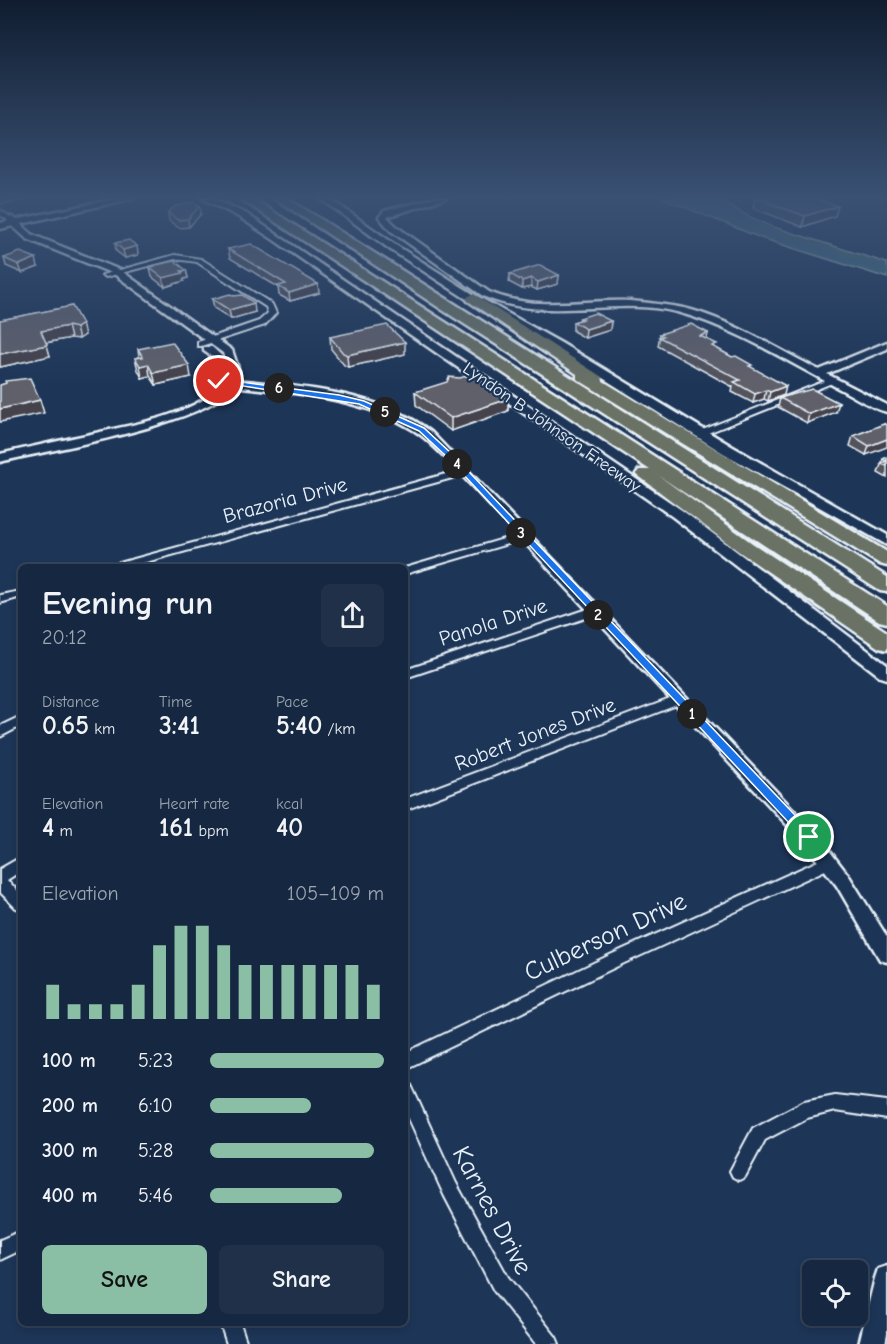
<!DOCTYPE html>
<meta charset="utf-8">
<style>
:root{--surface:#162841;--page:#1f3048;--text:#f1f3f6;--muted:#9ea6b1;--line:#35445a;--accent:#8abfa5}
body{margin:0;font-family:"Comic Neue",sans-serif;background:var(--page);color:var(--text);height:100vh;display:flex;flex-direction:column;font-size:22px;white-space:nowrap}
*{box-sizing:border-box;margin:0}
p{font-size:20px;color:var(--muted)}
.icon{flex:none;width:33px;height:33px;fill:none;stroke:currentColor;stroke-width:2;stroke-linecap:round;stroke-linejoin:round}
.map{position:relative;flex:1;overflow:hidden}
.panel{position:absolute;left:18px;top:564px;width:390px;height:762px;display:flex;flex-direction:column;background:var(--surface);border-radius:9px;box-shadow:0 3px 9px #0003,0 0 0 2px var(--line)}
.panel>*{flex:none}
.controls{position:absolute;left:802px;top:1260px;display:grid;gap:12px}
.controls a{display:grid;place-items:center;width:66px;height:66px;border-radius:9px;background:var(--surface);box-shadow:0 3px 9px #0003,0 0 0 2px var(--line);font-size:30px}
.pin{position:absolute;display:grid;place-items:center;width:51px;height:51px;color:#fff;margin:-26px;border:3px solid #fff;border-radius:50%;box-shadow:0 2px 6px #0007}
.km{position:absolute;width:30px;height:30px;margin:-15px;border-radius:50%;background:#222;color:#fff;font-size:16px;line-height:30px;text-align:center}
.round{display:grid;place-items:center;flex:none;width:63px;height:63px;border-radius:9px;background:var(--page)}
.head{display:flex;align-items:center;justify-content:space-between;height:102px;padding:0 24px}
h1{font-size:33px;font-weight:800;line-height:45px}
.figures{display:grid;grid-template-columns:repeat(3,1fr);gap:9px;height:102px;padding:6px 24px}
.figures div{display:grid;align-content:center}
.figures b{font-size:26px;font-weight:800}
.figures small{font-size:16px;font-weight:400}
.figures p{font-size:16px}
.chart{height:168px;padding:12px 24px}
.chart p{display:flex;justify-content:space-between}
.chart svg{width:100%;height:108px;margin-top:6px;stroke:var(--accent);stroke-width:6}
.button{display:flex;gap:12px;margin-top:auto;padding:12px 24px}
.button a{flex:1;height:69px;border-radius:9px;background:var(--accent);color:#111;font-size:24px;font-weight:800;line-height:69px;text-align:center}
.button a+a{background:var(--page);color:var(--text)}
ul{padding:0 24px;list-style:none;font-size:20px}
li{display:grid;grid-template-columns:96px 72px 1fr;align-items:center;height:45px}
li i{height:15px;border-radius:8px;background:var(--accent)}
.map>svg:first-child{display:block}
.green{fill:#4c7072;stroke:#9ab0b5;stroke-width:1.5}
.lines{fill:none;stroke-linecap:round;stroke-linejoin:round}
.river{fill:#406c84;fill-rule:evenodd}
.minor-casing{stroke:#e8f1f8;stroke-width:4}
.tertiary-casing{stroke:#e8f1f8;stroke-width:5}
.secondary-casing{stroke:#e8f1f8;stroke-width:5}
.motorway-casing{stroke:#e8f1f8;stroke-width:5}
.minor{fill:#1d3557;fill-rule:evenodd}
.tertiary{fill:#1d3557;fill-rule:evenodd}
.secondary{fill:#1d3557;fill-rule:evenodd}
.motorway{fill:#6a7266;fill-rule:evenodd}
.wall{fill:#53535c;stroke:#e8f1f8;stroke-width:1.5}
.shaded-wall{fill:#44434b;stroke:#e8f1f8;stroke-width:1.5}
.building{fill:#61606b;stroke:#e8f1f8;stroke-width:1.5}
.route{fill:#1a73e8;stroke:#fff;stroke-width:1.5}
.labels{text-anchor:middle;stroke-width:4.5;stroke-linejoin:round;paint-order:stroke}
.far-street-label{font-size:18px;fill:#e8f1f8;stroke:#1d3557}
.street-label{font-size:21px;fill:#e8f1f8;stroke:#1d3557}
.near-street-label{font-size:26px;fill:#e8f1f8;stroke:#1d3557}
</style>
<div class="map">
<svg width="887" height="1344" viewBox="0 0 887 1344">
<rect width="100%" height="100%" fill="#1d3557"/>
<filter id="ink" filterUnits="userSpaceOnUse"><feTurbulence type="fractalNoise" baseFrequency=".0167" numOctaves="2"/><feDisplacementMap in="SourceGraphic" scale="12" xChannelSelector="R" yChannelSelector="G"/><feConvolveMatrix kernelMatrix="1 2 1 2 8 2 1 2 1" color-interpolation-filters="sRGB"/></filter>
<g filter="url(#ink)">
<path class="green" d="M662 198H718L746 215 771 226 887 263V278L761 238Z"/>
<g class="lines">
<path class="river" d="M683 198H696L731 210 747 222 782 236 887 268V275L774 240 739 226 723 214Z"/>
<g class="minor-casing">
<path id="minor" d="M11 198H25L0 203V199Z
M0 210 12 218V220H8L0 215Z
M175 255 201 259 272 304 276 313 265 325 201 346H198V342L259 321 268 313 266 307 197 262 175 259 106 277 102 275Z
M830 379 837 381 703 435 700 436 695 433Z
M464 469 469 472 467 474 128 567H111L112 565Z
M524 533 529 536 528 538 405 574V568Z
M21 591V597L0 603V595Z
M594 607 598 608 600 611 598 614 405 678V670Z
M678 696 684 700 682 703 405 810V799Z
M21 716V726L0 737V726Z
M829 856 834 858 836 862 834 866 620 965 405 1069V1053L610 955Z
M21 857V871L7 880 21 894V910L16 908 0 892V869Z
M405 1083 411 1085 456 1183 508 1277 556 1337 559 1344H536L494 1291 444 1195 405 1110Z
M835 1095 887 1101V1119L835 1111 807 1118 765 1140 745 1177 739 1180 733 1177 730 1171 753 1128 804 1101Z
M21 1231V1250L0 1260V1240Z
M220 1323H240L247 1344H227Z"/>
</g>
<g class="tertiary-casing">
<path id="tertiary" d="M435 198H446L387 217 397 227 489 292C536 312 582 299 630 301 644 302 658 304 672 306 718 312 777 349 819 370L887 342V349L827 374 887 405V412C870 408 854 396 838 388 787 361 733 327 677 312 612 296 547 324 483 296L391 231 379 217 384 211Z
M7 217H13L33 235 120 270 232 350 239 371 235 380C297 386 381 392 431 432L815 832 849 876 887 937V962L880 960 837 886 803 842 446 458C436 449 427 438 415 431 361 397 295 393 233 386 209 424 48 450 0 462V454C28 448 57 441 86 435 128 425 181 419 216 391L209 388 219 370 214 358 204 351V347H212L225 359 223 353 114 274 27 239 7 221Z
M887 1266V1333L885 1344H859L875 1278 878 1269Z"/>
</g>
<g class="secondary-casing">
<path id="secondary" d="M120 198H134L0 229V223Z
M202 198H212L245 213 683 511 887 665V679L881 677 673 517 274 240 239 217Z
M320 198H329L397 246 473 294 561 343 733 447 887 535V545L723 453 553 347 465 298 391 250Z"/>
</g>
<g class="motorway-casing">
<path id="motorway" d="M239 198H252L887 606V623L879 621 659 476 752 543 887 632V650L879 648 738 551 636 474 639 470H650Z
M274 198H287L887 577V592L880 591 441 309Z
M473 294 602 377 603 381 887 552V566L880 564 577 379V374L468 301 466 298Z"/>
</g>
<use href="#minor" class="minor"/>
<use href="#tertiary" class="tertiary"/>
<use href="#secondary" class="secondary"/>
<use href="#motorway" class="motorway"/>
</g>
<path class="wall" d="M755 198 838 206 835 216 802 227 753 208Z
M200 206 201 214 189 227 179 228 169 221 168 213Z
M115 243 137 246 138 255 125 258 116 251Z
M228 249 319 293 290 301 279 295 278 287 230 258Z
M4 258 38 267 22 273 6 266Z
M151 266 186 270 188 278 184 279V281L165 287 152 277 150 268H152Z
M510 274 559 275 558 284 537 290 531 287 522 289 509 282Z
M234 296 255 312 231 319 214 308 212 299Z
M72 306 85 335 79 339 71 338 46 343 50 356 0 367V320Z
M580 318 611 321 610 330 585 338 573 331V322L580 320Z
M708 333 707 339 716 348 752 368 784 395 768 401 764 399 753 403 732 392 733 387 658 346 660 334Z
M330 337 405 354 348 367 344 365 331 349Z
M138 349 191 377 156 385 150 376 142 378 138 370 135 358 139 357Z
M415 392 508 399V411L451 431 416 405Z
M780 398 836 412 807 423 778 407Z
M884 424 866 455 850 446 853 436Z
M887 457V478L878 473 883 459Z"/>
<path class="shaded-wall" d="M200 206 201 214 189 227 188 219Z
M838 206 835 216 802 227 805 216Z
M137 246 138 255 125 258 123 250Z
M36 258 38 267 22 273 19 265Z
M186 270 188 278 184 279V281L165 287 163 278Z
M559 275 558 284 537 290 538 282Z
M531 278V287L522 289V281Z
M318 284 319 293 290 301 289 293Z
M254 303 255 312 231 319 229 310Z
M611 321 610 330 585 338 586 329Z
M82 324 85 335 79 339 76 328Z
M68 326 71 338 44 343 41 331Z
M708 333 706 342 700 336Z
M405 342V354L348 367 347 355Z
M47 345 50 356 0 367V354Z
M148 364 150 376 142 378 140 366Z
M189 365 191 377 156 385 153 373Z
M786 386 784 395 768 401 770 392Z
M766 390 764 399 753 403 755 394Z
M508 399V411L451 431V418Z
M40 400 44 413 0 422V409Z
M839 403 836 412 807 423 809 414Z
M887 439V447L866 455 869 446Z"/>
<path class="building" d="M755 198H814L838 206 805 216Z
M194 202 200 206 188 219 178 220 168 213 174 207Z
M129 240 137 246 123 250 115 243Z
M251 244 318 284 289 293 278 286 286 284 228 249Z
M20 252 36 258 19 265 4 258Z
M175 261 186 270 181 271 183 273 163 278 150 268 154 267 151 266Z
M540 265 559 275 538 282 531 278 522 281 510 274Z
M230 294 234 296 242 295 254 303 229 310 212 299Z
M72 306 82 324 76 328 68 326 41 331 47 345 0 354V320Z
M595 313 611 321 586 329 573 322 583 319 580 318Z
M691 324 708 333 700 336 717 344 712 346 732 357 736 356 752 365 749 366 786 386 770 392 766 390 755 394 734 382 740 380 659 337 663 336 660 334Z
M387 325 405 342 347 355 343 353 330 337Z
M172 342 189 365 153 373 148 364 140 366 135 358 143 357 138 349Z
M472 374 508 399 451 418 415 392 447 382 449 377 460 378Z
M30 378 40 400 0 409V385L6 383 5 381Z
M812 389 839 403 809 414 780 398Z
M884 424 887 425V439L869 446 853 436Z
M887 457V466L881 464 886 461 883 459Z"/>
</g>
<linearGradient id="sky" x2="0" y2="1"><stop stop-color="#101d30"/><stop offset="0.51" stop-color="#3a5174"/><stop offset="1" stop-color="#3a5174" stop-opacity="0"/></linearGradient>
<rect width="887" height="386" fill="url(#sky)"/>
<path class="route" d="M219 379 339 395 364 401 424 428 452 454 813 834V840H805L447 457 419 431 359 404 217 382Z"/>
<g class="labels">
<g class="far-street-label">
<text transform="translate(552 427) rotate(35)" y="6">Lyndon B Johnson Freeway</text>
</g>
<g class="street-label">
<text transform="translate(285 500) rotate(-15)" y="7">Brazoria Drive</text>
<text transform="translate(493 622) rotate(-18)" y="7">Panola Drive</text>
<text transform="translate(535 734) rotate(-21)" y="7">Robert Jones Drive</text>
</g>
<g class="near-street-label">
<text transform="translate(605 936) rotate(-25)" y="9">Culberson Drive</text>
<text transform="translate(493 1210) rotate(62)" y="9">Karnes Drive</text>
</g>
</g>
</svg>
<div class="controls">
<a><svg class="icon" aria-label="locate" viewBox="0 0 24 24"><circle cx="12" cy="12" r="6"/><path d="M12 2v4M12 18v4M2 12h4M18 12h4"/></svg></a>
</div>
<div class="pin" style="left:809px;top:837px;background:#1e9e55"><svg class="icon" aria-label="arrive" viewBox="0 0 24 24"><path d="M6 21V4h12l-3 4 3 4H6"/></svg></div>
<div class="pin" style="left:219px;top:381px;background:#d93025"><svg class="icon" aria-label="check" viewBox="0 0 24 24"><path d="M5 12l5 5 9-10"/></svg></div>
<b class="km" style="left:692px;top:714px">1</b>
<b class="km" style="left:598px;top:615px">2</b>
<b class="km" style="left:521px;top:533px">3</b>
<b class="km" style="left:457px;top:464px">4</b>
<b class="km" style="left:385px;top:412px">5</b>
<b class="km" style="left:279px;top:388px">6</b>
<section class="panel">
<div class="head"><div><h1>Evening run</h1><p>20:12</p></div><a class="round"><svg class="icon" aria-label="share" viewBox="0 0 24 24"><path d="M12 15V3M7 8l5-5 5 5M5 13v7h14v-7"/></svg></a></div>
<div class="figures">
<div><p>Distance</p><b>0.65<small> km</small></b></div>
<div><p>Time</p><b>3:41</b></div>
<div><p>Pace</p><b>5:40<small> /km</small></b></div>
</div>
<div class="figures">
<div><p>Elevation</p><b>4<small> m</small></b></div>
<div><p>Heart rate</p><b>161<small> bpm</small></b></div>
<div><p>kcal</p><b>40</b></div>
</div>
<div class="chart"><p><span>Elevation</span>105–109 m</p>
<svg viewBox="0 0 160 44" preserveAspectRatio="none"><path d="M5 44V30M15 44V38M25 44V38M35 44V38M45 44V30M55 44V14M65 44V6M75 44V6M85 44V14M95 44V22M105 44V22M115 44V22M125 44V22M135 44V22M145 44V22M155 44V30"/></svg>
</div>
<ul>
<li><b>100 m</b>5:23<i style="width:100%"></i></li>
<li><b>200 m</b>6:10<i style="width:58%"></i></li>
<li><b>300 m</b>5:28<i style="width:94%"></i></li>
<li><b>400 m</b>5:46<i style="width:76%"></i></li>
</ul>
<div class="button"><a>Save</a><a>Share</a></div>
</section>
</div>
